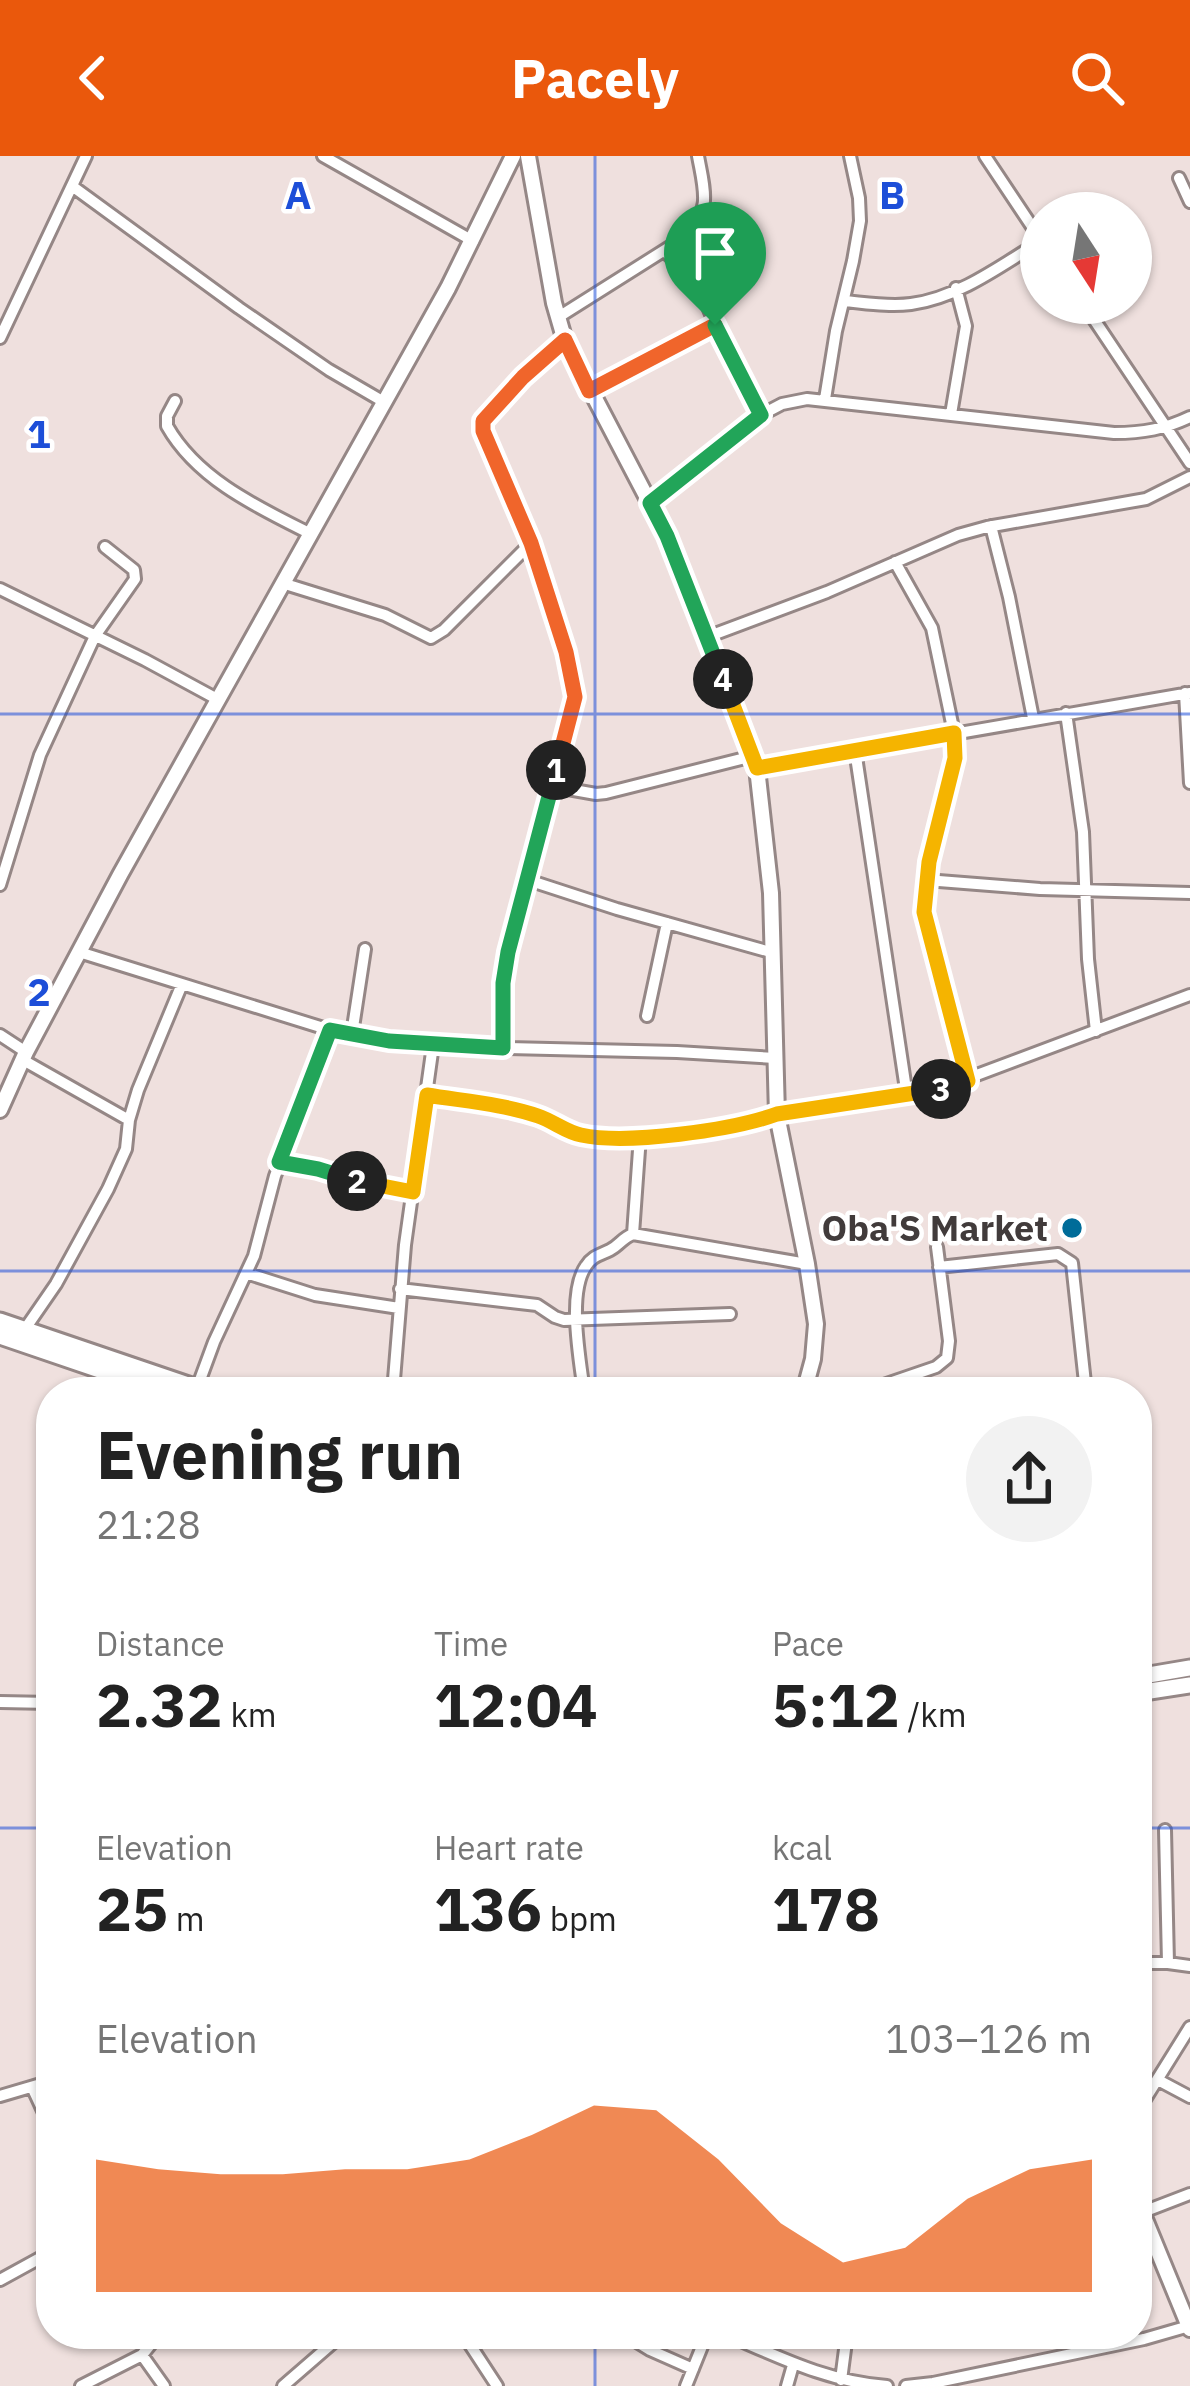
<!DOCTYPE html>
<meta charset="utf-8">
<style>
:root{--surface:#fff;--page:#f2f2f2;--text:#222;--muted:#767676;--accent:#ea580c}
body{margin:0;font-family:"IBM Plex Sans",sans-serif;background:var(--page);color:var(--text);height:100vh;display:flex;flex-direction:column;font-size:45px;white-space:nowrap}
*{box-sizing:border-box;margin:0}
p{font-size:39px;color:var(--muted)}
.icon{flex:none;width:66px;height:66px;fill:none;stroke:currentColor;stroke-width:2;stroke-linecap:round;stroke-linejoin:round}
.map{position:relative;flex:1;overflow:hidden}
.side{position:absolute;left:36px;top:1221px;width:1116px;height:972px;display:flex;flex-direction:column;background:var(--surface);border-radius:48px;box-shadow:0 3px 9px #0004}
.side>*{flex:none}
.needle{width:78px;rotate:168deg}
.tools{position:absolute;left:1020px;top:36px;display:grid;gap:24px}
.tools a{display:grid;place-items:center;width:132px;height:132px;border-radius:50%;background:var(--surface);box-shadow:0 3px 9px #0004;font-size:60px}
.pin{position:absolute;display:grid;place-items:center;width:102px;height:102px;color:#fff;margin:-123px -51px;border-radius:50% 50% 50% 0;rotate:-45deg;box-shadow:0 0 12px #0007}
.pin .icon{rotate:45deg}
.km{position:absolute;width:60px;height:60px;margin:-30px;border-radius:50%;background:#222;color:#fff;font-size:33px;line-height:60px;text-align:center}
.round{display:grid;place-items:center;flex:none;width:126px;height:126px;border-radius:63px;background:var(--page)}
.summary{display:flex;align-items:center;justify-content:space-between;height:204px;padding:0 60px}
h1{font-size:66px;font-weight:700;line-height:90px}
.metrics{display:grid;grid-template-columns:repeat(3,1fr);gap:18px;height:204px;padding:12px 60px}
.metrics div{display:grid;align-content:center}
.metrics b{font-size:60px;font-weight:700}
.metrics small{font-size:33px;font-weight:400}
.metrics p{font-size:33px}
.chart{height:336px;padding:24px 60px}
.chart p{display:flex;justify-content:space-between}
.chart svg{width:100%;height:216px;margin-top:12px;fill:var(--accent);opacity:.7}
header{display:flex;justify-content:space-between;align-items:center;height:156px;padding:0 60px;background:var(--accent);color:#fff;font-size:54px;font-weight:700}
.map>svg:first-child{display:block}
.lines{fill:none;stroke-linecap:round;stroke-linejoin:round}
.street-casing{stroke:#958786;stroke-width:16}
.secondary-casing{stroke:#958786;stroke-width:20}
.primary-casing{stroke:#958786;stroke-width:21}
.street{stroke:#fff;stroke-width:10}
.secondary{stroke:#fff;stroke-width:14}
.primary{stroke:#fff;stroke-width:15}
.split-1-casing{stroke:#fff;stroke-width:24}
.split-2-casing{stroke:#fff;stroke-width:24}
.split-3-casing{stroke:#fff;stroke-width:24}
.split-4-casing{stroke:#fff;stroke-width:24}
.split-5-casing{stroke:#fff;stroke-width:24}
.split-1{stroke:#f0652b;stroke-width:15}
.split-2{stroke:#22a559;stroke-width:15}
.split-3{stroke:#f5b400;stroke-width:15}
.split-4{stroke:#f5b400;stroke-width:15}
.split-5{stroke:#22a559;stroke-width:15}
.grid{fill:none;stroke:#1d4ed8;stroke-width:3;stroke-opacity:0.55}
.poi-dot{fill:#006c99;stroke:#fff;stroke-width:4.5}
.labels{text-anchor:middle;stroke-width:9;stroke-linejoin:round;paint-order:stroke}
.poi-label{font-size:36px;font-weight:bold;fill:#413b3b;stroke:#fff;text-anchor:end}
.grid-label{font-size:39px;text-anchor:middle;font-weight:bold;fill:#1d4ed8;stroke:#fff;stroke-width:9;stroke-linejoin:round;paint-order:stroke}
</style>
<header><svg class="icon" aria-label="back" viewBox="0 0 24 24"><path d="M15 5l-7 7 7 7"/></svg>Pacely<svg class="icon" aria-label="search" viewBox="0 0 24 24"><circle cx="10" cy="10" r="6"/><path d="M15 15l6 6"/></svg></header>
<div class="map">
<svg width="1190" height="2230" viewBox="0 0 1190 2230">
<rect width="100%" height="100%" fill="#efe0de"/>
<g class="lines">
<g class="street-casing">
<path id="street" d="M323 0 473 85
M985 0 1041 84
M1179 22 1190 46
M72 30 239 152 329 214 384 246
M1099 57 1103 54
M664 95 691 119 702 136 723 188 761 259
M844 145C866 147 889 151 911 148 958 142 1002 109 1041 85
M1083 147 1190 307
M557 162 687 80C712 53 704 33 698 0
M0 182 86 0
M589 234 714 169
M825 243 836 175 853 105 860 65 859 42 850 0
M175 245 167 260V270C197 323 257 351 309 377
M951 258 966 170 956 132
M650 347 761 259 782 248 807 243 1114 277C1143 277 1165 273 1190 261
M991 370 1009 441 1033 562
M895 406 932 472 954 577 955 602 929 706 924 756 967 924
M282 427 385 459 431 482 444 474 531 387
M0 433 145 504 217 543
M707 481 827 436 958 379 987 371 1146 343 1190 321
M1185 537 1190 627
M1066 557 1083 676 1088 803 1096 875
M855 594 907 940
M757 612 1190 537
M551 630 596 638 606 637 753 600
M525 723 617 753 774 797
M926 724 1040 733 1190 737
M0 729 40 599 95 480 135 423 134 414 105 391
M79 796 330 874 389 885 468 891 677 896 775 902
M647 860 667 767
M352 878 365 793
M0 879 26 896
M503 892V827L508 796 575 541 566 496 543 421 482 270 483 265 523 221 565 185
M23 904 129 964
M427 939 541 961 575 978 604 982 683 977 758 965 809 953 934 935 1190 839
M279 1006 413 1036
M633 1078 640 980
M939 1111 1058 1098 1072 1107 1086 1236
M246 1117 315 1139 399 1152
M400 1133 537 1149 555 1161 564 1164 730 1158
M25 1173 56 1128 108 1033 126 993 129 964 138 934 182 828
M197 1232 214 1186 254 1100 275 1020 330 874
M393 1236 405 1089 433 889
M584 1236C580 1204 567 1137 586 1110 592 1100 600 1099 610 1094 620 1089 622 1082 633 1078L807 1108
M863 1236 936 1211 947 1202 949 1185 937 1091
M47 1309 51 1310
M0 1546 51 1547
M1165 1674 1168 1807
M1137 1807H1168L1190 1810
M1158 1924 1190 1941
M32 1931 51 1972
M0 1940 51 1925
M1137 1956 1190 1871
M1143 2056 1190 2038
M1137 2092 1155 2084
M0 2124 51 2096
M463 2178 497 2230
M624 2178 650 2194 693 2213
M725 2178C779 2201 828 2226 887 2230
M1079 2178 1084 2195
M142 2199 164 2230
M841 2224 847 2178
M81 2230 142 2199 159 2178
M283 2230 343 2178
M686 2230 707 2178
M787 2230 793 2209
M906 2230 933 2227 1144 2183 1189 2170"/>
</g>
<g class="secondary-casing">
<path id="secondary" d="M528 0 554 147 565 185 667 380 757 612 771 737 777 959 807 1108 816 1168 813 1203 804 1236
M0 954 26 896 120 719 448 132 513 0
M1137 2044 1190 2173"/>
</g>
<g class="primary-casing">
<path id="primary" d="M0 1165 209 1236
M0 1180 164 1236
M1137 1521 1190 1512
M1137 1537 1190 1529"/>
</g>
<use href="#street" class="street"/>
<use href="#secondary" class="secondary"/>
<use href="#primary" class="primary"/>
</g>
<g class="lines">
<g class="split-1-casing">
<path id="split-1" d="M556 614 575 541 566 496 531 387 483 275V265L523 221 565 184 589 235 715 169"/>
</g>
<g class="split-2-casing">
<path id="split-2" d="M357 1025 318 1013 279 1006 330 874 389 885 503 892V827L508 796 556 614"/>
</g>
<g class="split-3-casing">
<path id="split-3" d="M357 1025 413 1036 427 939C463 945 503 948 538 960 553 965 566 976 581 979 627 989 733 974 777 958L941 933"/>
</g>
<g class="split-4-casing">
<path id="split-4" d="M723 523 757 612 954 577 955 602 929 706 924 756 968 925 941 933"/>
</g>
<g class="split-5-casing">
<path id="split-5" d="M715 169 761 259 650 347 667 380 723 523"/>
</g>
<use href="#split-1" class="split-1"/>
<use href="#split-2" class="split-2"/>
<use href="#split-3" class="split-3"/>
<use href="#split-4" class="split-4"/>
<use href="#split-5" class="split-5"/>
</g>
<path class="grid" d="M595 0V1236M0 558H1190M0 1115H1190M0 1672H51M1137 1672H1190M595 2178V2230"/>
<circle class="poi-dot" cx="1072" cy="1072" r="12"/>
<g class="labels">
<g class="poi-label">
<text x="1048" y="1085">Oba'S Market</text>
</g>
</g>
<g class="grid-label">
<text x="298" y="53">A</text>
<text x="892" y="53">B</text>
<text x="39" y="292">1</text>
<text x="39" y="850">2</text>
</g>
</svg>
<div class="tools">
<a><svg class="needle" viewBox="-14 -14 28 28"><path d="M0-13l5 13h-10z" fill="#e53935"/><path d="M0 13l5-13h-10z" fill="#767676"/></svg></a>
</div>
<div class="pin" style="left:715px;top:169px;background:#1e9e55"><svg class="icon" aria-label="arrive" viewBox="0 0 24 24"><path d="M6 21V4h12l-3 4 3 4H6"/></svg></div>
<b class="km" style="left:556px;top:614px">1</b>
<b class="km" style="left:357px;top:1025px">2</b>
<b class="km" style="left:941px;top:933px">3</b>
<b class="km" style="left:723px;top:523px">4</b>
<section class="side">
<div class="summary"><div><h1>Evening run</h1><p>21:28</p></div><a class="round"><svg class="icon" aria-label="share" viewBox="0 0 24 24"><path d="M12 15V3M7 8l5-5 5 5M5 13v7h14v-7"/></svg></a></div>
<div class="metrics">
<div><p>Distance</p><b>2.32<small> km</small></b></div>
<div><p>Time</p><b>12:04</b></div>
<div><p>Pace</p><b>5:12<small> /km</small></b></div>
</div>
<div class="metrics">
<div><p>Elevation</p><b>25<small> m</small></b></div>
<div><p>Heart rate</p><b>136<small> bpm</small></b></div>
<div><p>kcal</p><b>178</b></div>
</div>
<div class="chart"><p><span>Elevation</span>103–126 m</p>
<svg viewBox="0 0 160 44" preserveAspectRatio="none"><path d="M0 44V17L10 19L20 20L30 20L40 19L50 19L60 17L70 12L80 6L90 7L100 17L110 30L120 38L130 35L140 25L150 19L160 17V44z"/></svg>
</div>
</section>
</div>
